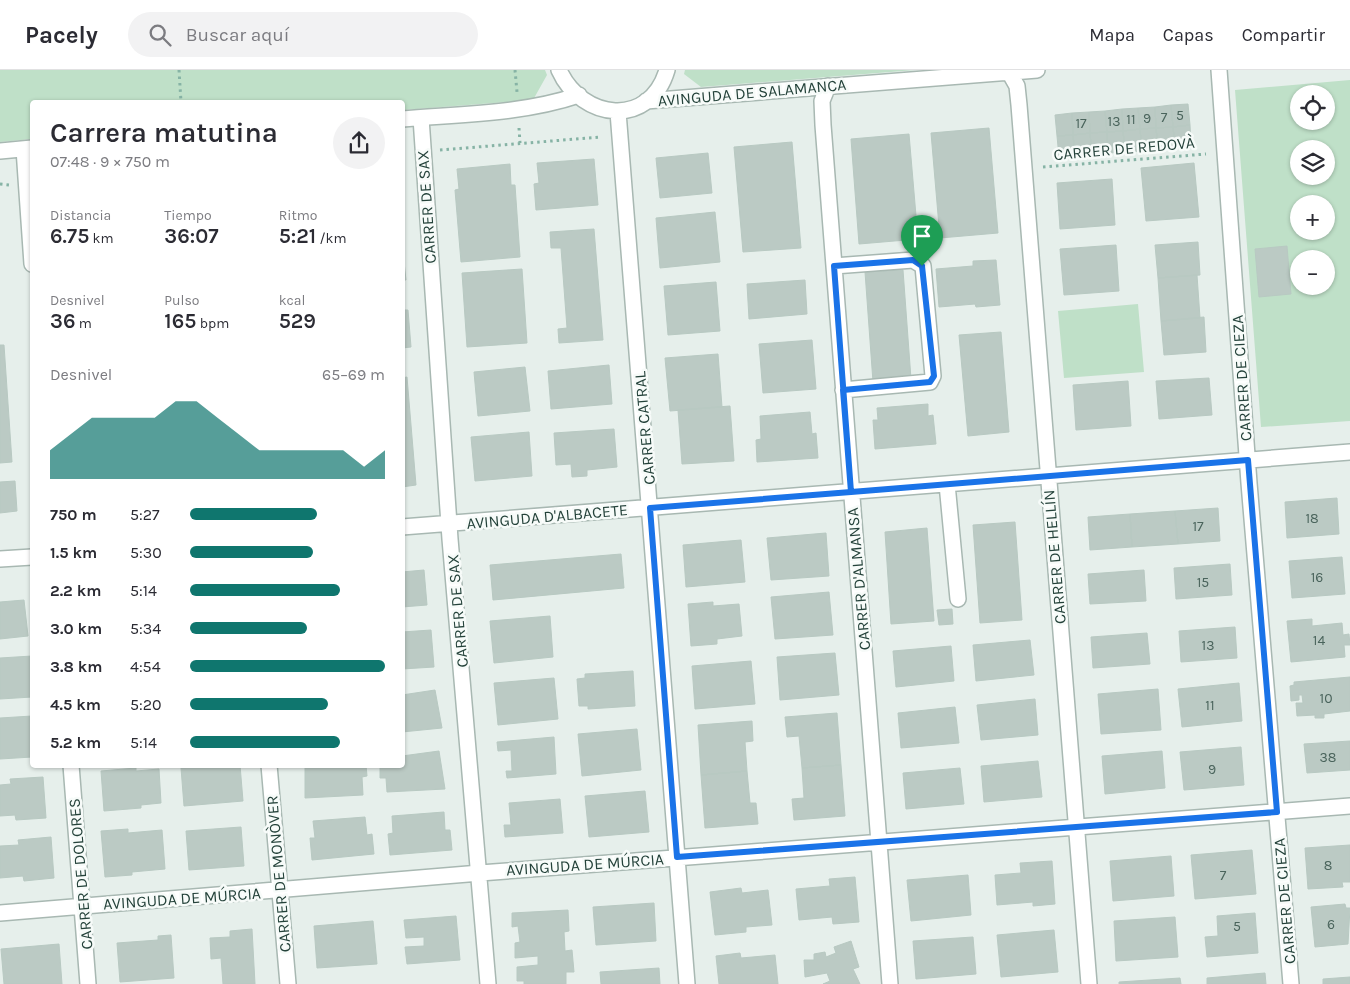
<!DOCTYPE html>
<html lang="es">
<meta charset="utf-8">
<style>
:root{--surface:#fff;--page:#f2f2f3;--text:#2b2b33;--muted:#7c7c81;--line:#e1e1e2;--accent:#0f766e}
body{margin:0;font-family:Karla,sans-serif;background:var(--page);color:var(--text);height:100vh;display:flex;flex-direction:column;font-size:19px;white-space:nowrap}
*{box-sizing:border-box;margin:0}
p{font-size:16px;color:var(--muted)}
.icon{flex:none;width:28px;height:28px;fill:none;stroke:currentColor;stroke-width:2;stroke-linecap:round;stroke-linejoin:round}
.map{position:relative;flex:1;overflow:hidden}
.details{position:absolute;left:30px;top:30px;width:375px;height:668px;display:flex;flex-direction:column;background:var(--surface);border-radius:5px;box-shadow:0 1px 4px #0004}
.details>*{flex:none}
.fabs{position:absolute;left:1290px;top:15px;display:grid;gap:10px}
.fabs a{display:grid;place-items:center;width:45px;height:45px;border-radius:50%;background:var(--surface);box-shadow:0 1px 4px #0004;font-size:25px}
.pin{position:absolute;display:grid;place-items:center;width:42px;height:42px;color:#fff;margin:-51px -21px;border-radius:50% 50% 50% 0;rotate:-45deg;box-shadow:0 0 5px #0007}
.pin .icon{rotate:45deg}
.round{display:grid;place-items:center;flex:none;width:52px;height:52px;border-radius:26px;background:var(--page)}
.headline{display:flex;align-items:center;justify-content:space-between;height:85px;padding:0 20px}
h1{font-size:28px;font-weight:600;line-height:38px}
.metrics{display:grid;grid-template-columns:repeat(3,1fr);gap:8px;height:85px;padding:5px 20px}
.metrics div{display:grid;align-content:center}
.metrics b{font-size:21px;font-weight:600}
.metrics small{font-size:14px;font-weight:400}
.metrics p{font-size:14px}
.chart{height:140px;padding:10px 20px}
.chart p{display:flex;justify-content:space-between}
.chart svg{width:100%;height:90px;margin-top:5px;fill:var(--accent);opacity:.7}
ul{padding:0 20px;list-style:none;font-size:16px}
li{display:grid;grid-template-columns:80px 60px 1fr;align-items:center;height:38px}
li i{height:12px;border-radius:6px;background:var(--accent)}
header{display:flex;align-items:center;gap:30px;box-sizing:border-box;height:70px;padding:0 25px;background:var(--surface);border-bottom:1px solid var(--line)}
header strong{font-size:24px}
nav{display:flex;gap:28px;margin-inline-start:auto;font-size:18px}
.search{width:350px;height:45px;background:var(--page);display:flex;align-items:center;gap:12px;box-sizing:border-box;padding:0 18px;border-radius:28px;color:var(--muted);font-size:19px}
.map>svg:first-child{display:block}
.green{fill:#bfe0c8;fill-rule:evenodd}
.building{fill:#bbcac4;stroke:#b8c9c2}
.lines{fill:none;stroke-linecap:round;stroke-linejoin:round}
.minor-casing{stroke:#a8b8b2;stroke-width:18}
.path{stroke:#86b3a5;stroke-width:3;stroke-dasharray:2.5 4;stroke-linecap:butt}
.minor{stroke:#fff;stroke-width:15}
.route-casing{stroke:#fff;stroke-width:10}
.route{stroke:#1a73e8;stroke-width:6}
.labels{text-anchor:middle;stroke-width:5;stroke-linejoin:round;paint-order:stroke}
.number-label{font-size:14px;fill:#4a645c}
.street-label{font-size:16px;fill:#24423a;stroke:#f7fbf9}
</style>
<header>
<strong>Pacely</strong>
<div class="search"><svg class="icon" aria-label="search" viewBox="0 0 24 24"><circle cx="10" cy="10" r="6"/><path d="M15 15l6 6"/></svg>Buscar aquí</div>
<nav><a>Mapa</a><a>Capas</a><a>Compartir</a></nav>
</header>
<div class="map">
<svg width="1350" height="914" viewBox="0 0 1350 914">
<rect width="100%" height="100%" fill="#e6efeb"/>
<path class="green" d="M0 0H545L547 5 533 30 403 40 402 32H32V69L0 72Z
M685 0H915L701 17 684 4Z
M1350 10V351L1261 357 1235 20ZM1299 24H1326V51H1299ZM1299 79H1326V106H1299ZM1299 134H1326V161H1299ZM1299 189H1326V216H1299Z
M1138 234 1144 302 1064 308 1058 241Z"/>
<path class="building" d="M1188 34 1190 55 1173 57 1171 35Z
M1171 35 1173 57 1156 58 1155 37Z
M1155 37 1156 58 1140 59 1138 38Z
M1138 38 1140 59 1123 61 1122 39Z
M1122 39 1123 61 1107 62 1105 41Z
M1105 41 1107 62 1090 63 1089 42Z
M1089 42 1090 63 1073 65 1072 43Z
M1072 43 1073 65 1057 66 1055 45Z
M1190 55 1191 76 1175 78 1173 57Z
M1173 57 1175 78 1158 79 1156 58Z
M989 58 998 163 940 168 931 63Z
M1156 58 1158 79 1142 81 1140 59Z
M1140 59 1142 81 1125 82 1123 61Z
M1123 61 1125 82 1108 83 1107 62Z
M1107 62 1108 83 1092 85 1090 63Z
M1090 63 1092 85 1075 86 1073 65Z
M909 64 918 169 859 174 851 69Z
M1073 65 1075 86 1059 87 1057 66Z
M792 72 801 178 743 182 734 77Z
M708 83 712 123 660 128 656 88Z
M594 89 598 135 536 140 534 114 539 113 537 93Z
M1194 93 1199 147 1146 151 1141 98Z
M510 94 511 115H515L520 187 461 192 455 120 459 119 457 99Z
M1112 109 1115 155 1060 159 1057 113Z
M715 142 720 192 660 198 656 148Z
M594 159 603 270 559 273 558 259 567 258 561 178H551L550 162Z
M1198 172 1200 205 1158 208 1155 175Z
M402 173 406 210H402Z
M1116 175 1119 221 1064 225 1060 179Z
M1287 176 1291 224 1259 227 1255 179Z
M996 190 1000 235 976 237 975 234 939 237 936 199 973 196V191Z
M522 199 527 273 467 277 462 203Z
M903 200 911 309 873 312 865 202Z
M1197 205 1200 248 1161 251 1158 208Z
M805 210 807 244 749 249 747 214Z
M716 212 720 261 668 265 664 216Z
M402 240H408L411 277 402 278Z
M1204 247 1206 282 1164 285 1161 251Z
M1001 262 1009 362 968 366 959 265Z
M812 270 816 319 763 323 759 274Z
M0 275H4L12 392 0 393Z
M718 284 722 337 670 341 665 288Z
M609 295 612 334 551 339 548 301Z
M525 297 530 341 478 346 474 302Z
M407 307 416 415 402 417V308Z
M1209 308 1212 345 1159 349 1156 311Z
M1128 311 1131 356 1076 360 1073 315Z
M928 334V346L933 345 936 374 875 379 873 350H878L877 338Z
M730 336 734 391 682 394 678 340Z
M810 342 812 364 816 363 818 388 757 392 756 370 761 369 760 346Z
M614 359 617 397 587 400V406L572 407 571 394 556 395 554 363Z
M529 362 532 406 475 411 471 367Z
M15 411 17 441 0 443V412Z
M1337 428 1339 464 1287 468 1285 432Z
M1218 438 1220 471 1178 474 1175 441Z
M1175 441 1178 474 1132 477 1130 444Z
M1130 444 1132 477 1090 480 1088 447Z
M1015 452 1022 550 980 553 973 455Z
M927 458 934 551 891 554 885 462Z
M826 463 829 506 771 510 767 468Z
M741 470 745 512 686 517 683 475Z
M621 484 624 518 493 530 490 495Z
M1342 487 1345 524 1292 528 1289 491Z
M1230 494 1232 525 1176 529 1174 498Z
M424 500 427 535 402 537V502Z
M1144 500 1146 531 1090 534 1088 504Z
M829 522 833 565 775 569 771 527Z
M24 530 28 566 0 569V532Z
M713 532V536L739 534 742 566 717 569V574L691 576 688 534Z
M952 539 953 554 939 555 937 540Z
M550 546 553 587 494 593 490 551Z
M1312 549V556L1342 553 1343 565 1349 564 1350 575H1344L1345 587 1291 592 1287 551Z
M1235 557 1237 588 1181 592 1179 561Z
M431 560 434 597 402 599V562Z
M1147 563 1150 594 1093 598 1091 567Z
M1030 570 1034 605 976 611 973 575Z
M951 576 954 611 896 617 893 581Z
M835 583 839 625 780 630 777 587Z
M32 586V627L0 629V588Z
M751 591 755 634 695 639 692 596Z
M633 601 635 636 588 639V636H579L577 609 585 608V604Z
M1350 607V641L1324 644V648H1315V645L1297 646 1296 633H1303L1302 625H1299V630L1291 631 1290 616 1294 615V612Z
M554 608 558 649 498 655 494 613Z
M1239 613 1242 651 1182 657 1178 619Z
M1158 619 1161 660 1101 664 1098 624Z
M435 620 442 658 402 662V625Z
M1035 629 1038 665 981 670 977 635Z
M955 637 959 673 901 678 898 643Z
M837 643 841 695 802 698 799 666 787 667 785 647Z
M32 646V687L0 689V648Z
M752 651 753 671 745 672 747 701 701 705 698 655Z
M637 659 641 700 582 706 578 664Z
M554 667 556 704 507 708 506 701H512L511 680 498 681 497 672Z
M1350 671V700L1307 703 1304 674Z
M1241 677 1244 715 1184 720 1180 682Z
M439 681 445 719 387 722 386 708H380V695H402V686Z
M1162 681 1165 718 1105 724 1102 686Z
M1038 691 1042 727 984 732 981 696Z
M209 695H240L243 731 184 736 181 698Z
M305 695H366L367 706 362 707 363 725 305 728Z
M841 695 845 746 794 750 792 729 804 728 802 698Z
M136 698V701L159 699 161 733 141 735V738L104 741 101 701Z
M960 698 964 734 906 739 903 703Z
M747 701 750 733H756L758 754 705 758 701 705Z
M43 707 46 748 16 750 15 745 0 746V715L11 714 10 709Z
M645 721 649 762 589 767 585 726Z
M560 729 563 763 505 767 504 755H511L509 733Z
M444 742 445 760H450L452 780 390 785 388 764 393 763 392 746Z
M365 747 367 765 372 764 374 784 312 790 310 768H315L313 751Z
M241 757 244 796 189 800 186 761Z
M128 759V763L162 760 165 799 132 802V805L105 807 101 761Z
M51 767 54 808 24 811 23 806 0 808V776L19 775 18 770Z
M1350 775V812H1342L1343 817 1308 819 1305 778Z
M1252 780 1256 824 1195 829 1191 785Z
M1171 786 1174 826 1113 831 1110 791Z
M1052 791 1055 834 1033 836V832L997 835 995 805 1021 803 1020 793Z
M968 805 971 845 911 851 907 810Z
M855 807 859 852 833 854 832 847 799 850 796 819 830 816 829 809Z
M741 818 742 823 768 820 772 855 746 857V862L715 865 710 822Z
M654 833 656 871 596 875 593 837Z
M1345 834 1346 838H1350L1348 874 1315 877 1311 837Z
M568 840 569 861 564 862 565 881 572 880 574 902H566V914H524V911H517V897L538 895V886L515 888V873L520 872 518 856 512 857V843Z
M1255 843 1258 883 1207 887 1205 867 1218 866 1217 846Z
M456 846 460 890 407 894 405 877 424 876V867L406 868 404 850Z
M1175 847 1178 887 1116 891 1114 851Z
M373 851 377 894 317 898 314 856Z
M252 859 255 914H223L221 888 211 889 210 868 230 867V861Z
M1054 860 1058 902 1001 907 997 865Z
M171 865 174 908 120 912 117 873 158 870V866Z
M973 867 976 904 916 909 913 871Z
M851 871 859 897 853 899 860 914H823L830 911 827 903 805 907 804 890H814V884L825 882 826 887 836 883 834 877Z
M59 874 62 914H4L1 879Z
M740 883 741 888 775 885 778 914H719L716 886Z
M659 898 660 914H601L600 902Z
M1265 903 1266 914H1207V908Z
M1350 907V914H1323V909Z
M1180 908 1181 914H1119V912Z"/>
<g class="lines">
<g class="minor-casing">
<path id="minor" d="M559 0C582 51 650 58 667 0
M1219 0 1249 413 1291 914
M1009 2 1017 16 1019 35 1089 914
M828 16 822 31 823 55 890 914
M646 31 1037 0
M618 42 687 914
M421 48 450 469 488 914
M402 49C461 44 523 44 579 25
M24 79 32 194
M0 81 32 78
M834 196 913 190 923 196 933 306 930 312 843 320
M947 414 958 529
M402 457 1350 382
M0 489 32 487
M71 695 88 914
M269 695 288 914
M0 843 480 803 1350 736"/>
</g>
<path class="path" d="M179 0 181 32
M515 0 517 22
M519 58 520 73
M440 80 601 67
M1043 97 1206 84
M0 114 9 115"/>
<use href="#minor" class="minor"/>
</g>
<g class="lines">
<g class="route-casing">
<path id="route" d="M922 196 934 306 930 312 843 320 851 422 650 438 677 787 1277 742 1248 390 851 422 834 196 913 190 922 196"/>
</g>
<use href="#route" class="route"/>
</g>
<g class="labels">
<g class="number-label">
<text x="1180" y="50">5</text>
<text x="1164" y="52">7</text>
<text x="1147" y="53">9</text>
<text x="1131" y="54">11</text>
<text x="1114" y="56">13</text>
<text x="1081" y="58">17</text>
<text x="1312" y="453">18</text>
<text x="1198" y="461">17</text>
<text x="1317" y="512">16</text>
<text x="1203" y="517">15</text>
<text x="1319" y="575">14</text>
<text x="1208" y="580">13</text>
<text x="1326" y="633">10</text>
<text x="1210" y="640">11</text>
<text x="1328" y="692">38</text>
<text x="1212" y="704">9</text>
<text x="1328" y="800">8</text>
<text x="1223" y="810">7</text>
<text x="1331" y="859">6</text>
<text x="1237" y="861">5</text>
</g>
<g class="street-label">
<text transform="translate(752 22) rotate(-5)" y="6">AVINGUDA DE SALAMANCA</text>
<text transform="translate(1124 78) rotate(-5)" y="6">CARRER DE REDOVÀ</text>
<text transform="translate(426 137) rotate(-94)" y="6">CARRER DE SAX</text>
<text transform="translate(1241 308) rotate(-94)" y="6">CARRER DE CIEZA</text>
<text transform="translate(644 358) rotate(-95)" y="6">CARRER CATRAL</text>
<text transform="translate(547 446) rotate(-5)" y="6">AVINGUDA D'ALBACETE</text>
<text transform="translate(1054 487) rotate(-95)" y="6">CARRER DE HELLÍN</text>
<text transform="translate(858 509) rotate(-95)" y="6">CARRER D'ALMANSA</text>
<text transform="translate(457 541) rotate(-95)" y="6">CARRER DE SAX</text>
<text transform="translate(585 794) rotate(-4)" y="6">AVINGUDA DE MÚRCIA</text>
<text transform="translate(80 804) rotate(-95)" y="6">CARRER DE DOLORES</text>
<text transform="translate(278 804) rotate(-95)" y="6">CARRER DE MONÒVER</text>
<text transform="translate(182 828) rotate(-4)" y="6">AVINGUDA DE MÚRCIA</text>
<text transform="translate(1284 831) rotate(-95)" y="6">CARRER DE CIEZA</text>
</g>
</g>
</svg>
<div class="fabs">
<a><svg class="icon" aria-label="locate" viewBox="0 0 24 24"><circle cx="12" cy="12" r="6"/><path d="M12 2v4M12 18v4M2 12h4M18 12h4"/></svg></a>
<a><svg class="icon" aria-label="layers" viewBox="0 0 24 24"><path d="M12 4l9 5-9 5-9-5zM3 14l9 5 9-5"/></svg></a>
<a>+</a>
<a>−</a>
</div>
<div class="pin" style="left:922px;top:196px;background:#1e9e55"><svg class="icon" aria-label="arrive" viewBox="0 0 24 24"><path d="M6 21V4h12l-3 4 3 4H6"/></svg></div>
<section class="details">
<div class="headline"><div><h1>Carrera matutina</h1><p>07:48 · 9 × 750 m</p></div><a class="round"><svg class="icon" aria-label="share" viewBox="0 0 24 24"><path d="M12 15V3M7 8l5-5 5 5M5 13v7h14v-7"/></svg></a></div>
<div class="metrics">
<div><p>Distancia</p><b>6.75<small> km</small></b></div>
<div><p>Tiempo</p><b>36:07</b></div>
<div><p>Ritmo</p><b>5:21<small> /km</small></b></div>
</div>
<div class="metrics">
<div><p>Desnivel</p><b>36<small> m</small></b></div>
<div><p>Pulso</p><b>165<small> bpm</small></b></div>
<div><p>kcal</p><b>529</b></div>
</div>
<div class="chart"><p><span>Desnivel</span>65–69 m</p>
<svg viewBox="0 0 160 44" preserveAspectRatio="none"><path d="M0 44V30L10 22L20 14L30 14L40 14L50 14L60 6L70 6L80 14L90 22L100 30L110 30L120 30L130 30L140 30L150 38L160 30V44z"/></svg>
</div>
<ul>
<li><b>750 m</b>5:27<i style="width:65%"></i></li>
<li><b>1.5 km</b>5:30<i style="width:63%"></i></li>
<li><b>2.2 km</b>5:14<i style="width:77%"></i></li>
<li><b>3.0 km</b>5:34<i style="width:60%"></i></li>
<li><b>3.8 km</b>4:54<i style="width:100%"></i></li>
<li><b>4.5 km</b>5:20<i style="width:71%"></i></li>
<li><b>5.2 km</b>5:14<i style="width:77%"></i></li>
</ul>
</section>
</div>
